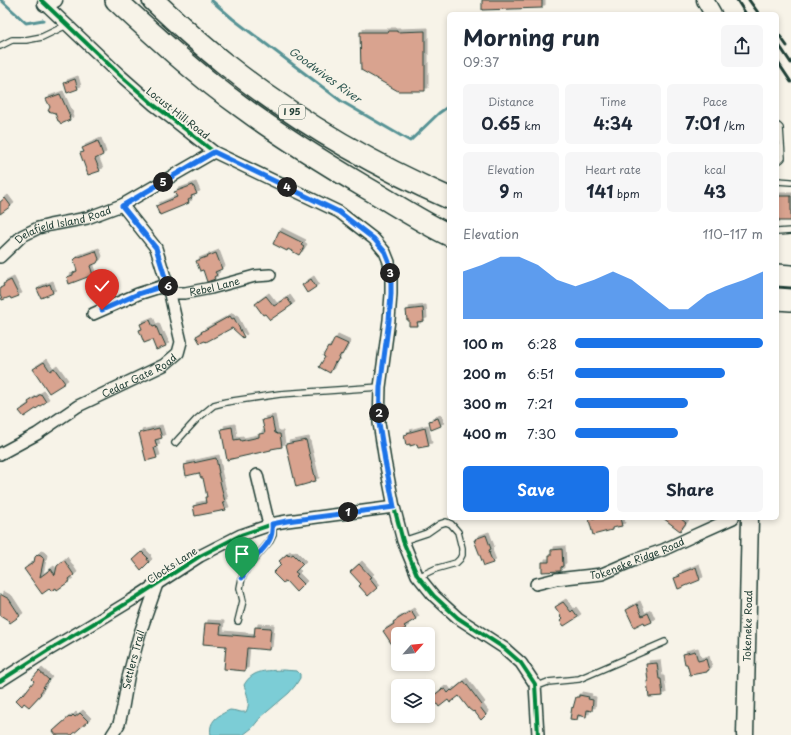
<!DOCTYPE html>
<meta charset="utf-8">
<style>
:root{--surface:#fff;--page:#f6f6f7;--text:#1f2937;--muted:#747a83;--accent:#1a73e8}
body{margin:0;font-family:"Playpen Sans",sans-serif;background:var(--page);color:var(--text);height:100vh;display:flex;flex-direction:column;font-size:15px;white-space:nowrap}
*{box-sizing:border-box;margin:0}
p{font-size:13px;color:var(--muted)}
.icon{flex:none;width:22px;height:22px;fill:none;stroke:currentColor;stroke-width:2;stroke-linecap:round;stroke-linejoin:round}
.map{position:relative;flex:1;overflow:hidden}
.drawer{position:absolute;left:447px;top:12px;width:332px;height:508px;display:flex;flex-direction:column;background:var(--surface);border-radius:6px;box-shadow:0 2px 6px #0003}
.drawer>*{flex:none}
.needle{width:26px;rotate:63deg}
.fabs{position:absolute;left:391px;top:627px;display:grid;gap:8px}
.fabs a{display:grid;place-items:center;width:44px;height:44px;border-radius:6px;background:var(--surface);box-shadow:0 2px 6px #0003;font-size:20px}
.pin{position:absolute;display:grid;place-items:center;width:34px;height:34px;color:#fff;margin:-41px -17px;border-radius:50% 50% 50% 0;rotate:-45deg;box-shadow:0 0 4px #0007}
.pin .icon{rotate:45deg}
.km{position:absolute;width:20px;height:20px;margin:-10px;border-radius:50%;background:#222;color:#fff;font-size:11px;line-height:20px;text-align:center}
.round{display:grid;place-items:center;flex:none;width:42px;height:42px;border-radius:6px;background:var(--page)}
.summary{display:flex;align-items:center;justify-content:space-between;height:68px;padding:0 16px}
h1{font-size:22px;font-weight:700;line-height:30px}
.stats{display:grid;grid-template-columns:repeat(3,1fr);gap:6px;height:68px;padding:4px 16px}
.stats div{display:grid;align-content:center;border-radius:6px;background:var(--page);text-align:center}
.stats b{font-size:17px;font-weight:700}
.stats small{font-size:11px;font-weight:400}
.stats p{font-size:11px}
.chart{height:112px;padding:8px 16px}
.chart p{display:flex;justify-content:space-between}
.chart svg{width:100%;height:72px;margin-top:4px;fill:var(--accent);opacity:.7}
.action{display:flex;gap:8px;margin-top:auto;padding:8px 16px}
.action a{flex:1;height:46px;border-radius:6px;background:var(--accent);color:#fff;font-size:16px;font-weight:700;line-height:46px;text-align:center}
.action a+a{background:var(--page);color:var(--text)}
ul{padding:0 16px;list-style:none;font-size:13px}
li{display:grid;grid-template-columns:64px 48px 1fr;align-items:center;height:30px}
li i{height:10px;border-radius:5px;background:var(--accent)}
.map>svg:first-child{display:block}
.water{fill:#7ccdd6;stroke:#579395}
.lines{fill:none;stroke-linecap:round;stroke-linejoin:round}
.stream{stroke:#579395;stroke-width:3}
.building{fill:#d9a38f;stroke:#1f3d34;filter:url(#shadow)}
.service-casing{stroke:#1f3d34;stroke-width:8}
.minor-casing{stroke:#1f3d34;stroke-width:14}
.tertiary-casing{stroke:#1f3d34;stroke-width:17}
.secondary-casing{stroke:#1f3d34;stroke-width:19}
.motorway-casing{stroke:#1f3d34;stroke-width:24}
.service{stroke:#f7f3e8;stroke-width:5.5}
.minor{stroke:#f7f3e8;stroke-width:11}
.tertiary{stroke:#f7f3e8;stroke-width:14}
.secondary{stroke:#f7f3e8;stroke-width:16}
.motorway{stroke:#f7f3e8;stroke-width:21}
.rail{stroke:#1f3d34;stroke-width:3}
.cycleway-casing{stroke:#f7f3e8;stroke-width:6}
.cycleway{stroke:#00873e;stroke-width:4}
.route-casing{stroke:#fff;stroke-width:8}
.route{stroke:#1a73e8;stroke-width:5}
.labels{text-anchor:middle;stroke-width:4;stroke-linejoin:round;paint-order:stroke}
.shield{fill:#f7f3e8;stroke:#60746a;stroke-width:1}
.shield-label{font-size:9px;font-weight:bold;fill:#1f3d34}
.street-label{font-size:10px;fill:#1f3d34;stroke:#f7f3e8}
.water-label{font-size:11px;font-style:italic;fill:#325a54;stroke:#f7f3e8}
</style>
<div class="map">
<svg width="791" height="735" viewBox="0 0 791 735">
<defs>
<filter id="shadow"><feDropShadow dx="3" dy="-3" stdDeviation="0" flood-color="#0004"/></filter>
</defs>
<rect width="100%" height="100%" fill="#f7f3e8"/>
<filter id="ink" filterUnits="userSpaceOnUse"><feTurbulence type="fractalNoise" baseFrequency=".025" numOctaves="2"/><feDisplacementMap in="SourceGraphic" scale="8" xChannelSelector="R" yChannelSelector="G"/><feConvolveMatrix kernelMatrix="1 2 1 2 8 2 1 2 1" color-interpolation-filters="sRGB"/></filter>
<g filter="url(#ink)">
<path class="water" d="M283 670 297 671 300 674V678L295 686 289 693 261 717 252 728 243 735H211C209 725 213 719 222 714 224 713 227 711 230 710 235 710 240 713 246 712 251 703 247 694 244 685 253 669 267 671 283 670Z"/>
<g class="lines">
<path class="stream" d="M1 0 26 23 43 20
M211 0 233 19 341 101 410 141 439 113 449 106"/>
</g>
<path class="building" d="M482 0H542V8L482 10Z
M388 31H397V32L425 31V91H398L361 70 360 32H388Z
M75 79 78 89 67 93 64 83Z
M60 94 70 116 69 117 70 120 61 124 59 121H58L55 113 48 111 50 107 46 99Z
M98 141 103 155 95 159 100 171 88 175 80 153 84 152 82 148Z
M193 185 197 194 191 196 192 198 188 200 189 203 160 215 159 213V214L156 206 177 197 174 192Z
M777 196H791V221H779V219H777Z
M5 198 11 206 0 214V202Z
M279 231 303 243 301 245 304 247 299 255 288 249 287 251 273 244Z
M96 251 99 259 97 263 90 266 93 275 69 284 67 277 73 275V273L77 271 74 260 76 258Z
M216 253 222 269 215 272 217 275 214 277 215 279 207 282 203 270 200 271 196 261Z
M311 279 316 287 307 293 302 285Z
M11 280 19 296 11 299 10 297 2 300 0 295V288L4 286 3 284Z
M50 284 53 293 41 298 37 289Z
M266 296 274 306 287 298 292 305 270 320 265 314 263 315 255 304Z
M423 308 424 321 417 322 418 326H409V320H407L406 310Z
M230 316 232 319 234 318 244 337 243 338 232 328 206 342 205 341 200 343 196 336 202 333 201 332Z
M150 320 153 327 156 326 160 336 161 335 166 346 156 350 152 340 144 343 139 330 142 329 140 324Z
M335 338 348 344 342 355 341 354 336 363 335 362 330 373 319 367 325 357 323 356 328 347 330 348Z
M44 362 50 371 54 368 65 383 49 393 33 369Z
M41 394 46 402 24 417 19 411 29 404 28 402Z
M272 418 275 433H276L277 434H280L282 447 271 449V450L227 460 221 429 232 427 234 440 240 439 241 441 259 437V434L265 433 262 420Z
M438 418 441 426 431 430 429 421Z
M159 428 162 438 155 440 157 447 154 448 157 458 146 461 139 433Z
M425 428 429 446 418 448 417 444 410 446V444L406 445 404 435 408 434 407 433Z
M306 440 316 481 310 482V483L296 487 286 444Z
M216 458 219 473H218L225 502H223L226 510 195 516 193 506 206 503 205 497H207L203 478H201L199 473 186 476 184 465Z
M593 518H620L622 526 612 528V530L593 535 589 520 593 519Z
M663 518H680L686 523 680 531Z
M486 535 491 549 489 550 490 553H489L493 563 484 566 474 540H476L475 539Z
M562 549 563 566 561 567V571L542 572V562H549V555H551V550Z
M142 552 148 558 147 559 149 562 141 570 133 560Z
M38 554 41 555 44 558 40 577 51 569 55 575 57 566 64 560 74 575 69 579 70 581 57 590 56 588 51 591 49 589 42 594 24 569 34 562 35 557Z
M287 554 288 556 289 555 290 556 293 554 303 564 295 572 298 574 296 576 304 584 296 592 286 581 283 583 273 573 281 565 280 564 281 563 279 561Z
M359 564 371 577 369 578 377 588 368 596 359 586 361 584 350 572Z
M696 567 700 580 678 589 674 578 680 576 679 574Z
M0 594 9 599 20 616 10 623 8 620 0 615Z
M563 602 571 612 573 610 578 617 564 626 560 621 562 619 560 617 561 616 555 607Z
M637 604 642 616 648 613 652 622 645 625 644 622 634 627 626 610Z
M411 611 416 619 404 626 406 628 398 633V643L393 646 383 631 394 624 393 622Z
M205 623 221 624 220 634 254 637 255 627 271 628 269 650 247 648 245 671 224 669 226 646 203 644Z
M695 651 698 661 706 659 709 670 707 671V672L690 675 687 664H685L683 654Z
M657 663 659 679H661L663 696 649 697 647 681H648L646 664Z
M39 671 49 680 43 687 44 688 40 693 41 694 29 707 24 703 22 706 16 700 23 693 24 694 34 681 32 679Z
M464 681 482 705 480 707 486 715 481 720 474 711 473 712 469 709 459 696 450 703 448 700 439 707 432 697 442 689 443 690 445 689 448 693 451 690 452 691Z
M579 695 589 697 588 699 593 700 592 711 587 710 586 717 578 715 577 720 570 719 572 707 573 708 576 697H579Z
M80 713 88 721 72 735H56L53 731 69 717 70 718 73 715 75 717Z"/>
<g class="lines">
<g class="service-casing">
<path id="service" d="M0 46 12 40H26L42 37 67 25
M777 126H778L780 128 782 158 780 160 777 161
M777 181 791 182
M777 232 791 231
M175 443 197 419 214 405 226 402 280 394 380 387
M403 541 427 533 440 524 446 522 451 524 458 532 462 548V555L460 559 456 563 435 569 418 577
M238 621 243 601 240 588 242 578 247 568 270 541 273 535V524
M535 687 548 682 579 679 665 642"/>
</g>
<g class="minor-casing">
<g id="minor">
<path d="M45 4 120 75 154 105 171 118 214 152 339 212 374 239 385 252 389 262 391 277V294L389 320 380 387 379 423 385 461 394 507 403 541 417 575 434 596 458 618 504 648 521 663 535 684 538 735"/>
<path id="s1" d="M0 257 22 236 38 228 50 225 87 218 122 205 214 152"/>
<path id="s2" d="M93 314 138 294 160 287 169 290 173 293H185L211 288 255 276 270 275"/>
<path id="s3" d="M0 454 37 434 78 406 164 365 178 353 181 342 169 290 156 248 122 205"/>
<path d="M257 475 269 525"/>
<path id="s4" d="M536 584 556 579 602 574 637 559 663 550 693 536 733 518"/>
<path d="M0 681 47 651 91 625 132 600 200 556 241 535 276 523 287 521 394 507"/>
<path id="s5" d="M112 735 119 724 123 707 128 678 139 636 157 584"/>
</g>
</g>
<g class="tertiary-casing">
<path id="tertiary" d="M45 4 55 0"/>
</g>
<g class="secondary-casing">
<g id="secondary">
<path d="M705 0 713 14"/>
<path id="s6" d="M745 735 750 518"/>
</g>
</g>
<g class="motorway-casing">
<path id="motorway" d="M116 0C157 38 198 76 243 108 282 137 323 162 365 187 393 203 420 221 449 235
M153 0C176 22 200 44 225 64 294 119 369 163 449 198
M777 275 791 276
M777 299 791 300"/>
</g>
<use href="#service" class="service"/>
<use href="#minor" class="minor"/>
<use href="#tertiary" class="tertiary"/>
<use href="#secondary" class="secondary"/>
<use href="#motorway" class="motorway"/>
<path class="rail" d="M737 0 746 14
M749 0 759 14
M777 32 787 46
M777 42 791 63
M777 61 791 82"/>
<g class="cycleway-casing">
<path id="cycleway" d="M41 0 120 75 154 105 171 118 214 152 339 212 374 239 385 252 389 262 391 277V294L389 320 380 387 379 423 385 461 394 507 403 541 417 575 434 596 458 618 504 648 521 663 535 684 538 735
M0 681 47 651 91 625 132 600 200 556 241 535 276 523 287 521 394 507"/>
</g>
<use href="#cycleway" class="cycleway"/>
</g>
</g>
<g class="lines" filter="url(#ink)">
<g class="route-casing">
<path id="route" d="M102 310 138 294 160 287 169 290 156 248 122 206 214 152 339 212 374 239 385 252 389 262 391 278V294L389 320 380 387 379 423 385 461 394 507 287 521 272 524C274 543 262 548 252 562 248 567 245 572 242 578"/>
</g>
<use href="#route" class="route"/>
</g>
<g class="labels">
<rect class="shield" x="279" y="105" width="26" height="14" rx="3"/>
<g class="shield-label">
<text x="292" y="115">I 95</text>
</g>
<g class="street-label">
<text transform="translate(178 113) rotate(38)" y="4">Locust Hill Road</text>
<text dy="4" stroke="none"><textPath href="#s1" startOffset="73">Delafield Island Road</textPath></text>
<text dy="4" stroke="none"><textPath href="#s2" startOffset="129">Rebel Lane</textPath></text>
<text dy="4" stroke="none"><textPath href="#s3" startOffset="160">Cedar Gate Road</textPath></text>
<text dy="4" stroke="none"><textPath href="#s4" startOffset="105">Tokeneke Ridge Road</textPath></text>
<text transform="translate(172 565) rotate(-33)" y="4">Clocks Lane</text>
<text dy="4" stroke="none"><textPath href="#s6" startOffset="109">Tokeneke Road</textPath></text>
<text dy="4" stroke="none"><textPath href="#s5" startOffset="79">Settlers Trail</textPath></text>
</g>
<g class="water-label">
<text transform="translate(325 75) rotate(36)" y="4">Goodwives River</text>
</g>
</g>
</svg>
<div class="fabs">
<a><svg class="needle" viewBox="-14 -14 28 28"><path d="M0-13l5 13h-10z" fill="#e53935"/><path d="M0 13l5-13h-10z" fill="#747a83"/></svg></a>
<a><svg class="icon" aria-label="layers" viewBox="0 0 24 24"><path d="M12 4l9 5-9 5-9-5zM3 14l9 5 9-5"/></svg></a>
</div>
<div class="pin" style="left:242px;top:578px;background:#1e9e55"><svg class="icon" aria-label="arrive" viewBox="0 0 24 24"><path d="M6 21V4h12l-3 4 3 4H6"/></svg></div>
<div class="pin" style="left:102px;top:310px;background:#d93025"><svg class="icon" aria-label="check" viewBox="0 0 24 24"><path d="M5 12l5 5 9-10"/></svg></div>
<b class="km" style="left:348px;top:512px">1</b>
<b class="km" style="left:379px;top:413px">2</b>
<b class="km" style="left:390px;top:273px">3</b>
<b class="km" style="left:287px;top:187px">4</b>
<b class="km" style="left:163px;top:182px">5</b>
<b class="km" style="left:168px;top:286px">6</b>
<section class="drawer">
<div class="summary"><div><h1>Morning run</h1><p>09:37</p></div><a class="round"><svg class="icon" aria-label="share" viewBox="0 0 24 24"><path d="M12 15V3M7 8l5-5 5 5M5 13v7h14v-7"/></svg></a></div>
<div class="stats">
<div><p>Distance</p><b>0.65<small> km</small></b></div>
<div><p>Time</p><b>4:34</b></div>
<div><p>Pace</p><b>7:01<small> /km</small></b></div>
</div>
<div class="stats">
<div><p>Elevation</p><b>9<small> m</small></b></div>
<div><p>Heart rate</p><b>141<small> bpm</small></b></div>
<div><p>kcal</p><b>43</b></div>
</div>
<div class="chart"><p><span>Elevation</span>110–117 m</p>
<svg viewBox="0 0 160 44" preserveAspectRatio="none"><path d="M0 44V15L10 11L20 6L30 6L40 11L50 20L60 24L70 20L80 15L90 20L100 29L110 38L120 38L130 29L140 24L150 20L160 15V44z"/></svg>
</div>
<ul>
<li><b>100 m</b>6:28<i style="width:100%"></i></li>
<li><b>200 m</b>6:51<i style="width:80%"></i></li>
<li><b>300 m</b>7:21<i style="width:60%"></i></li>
<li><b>400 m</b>7:30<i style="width:55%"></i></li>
</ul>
<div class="action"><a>Save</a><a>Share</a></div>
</section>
</div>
